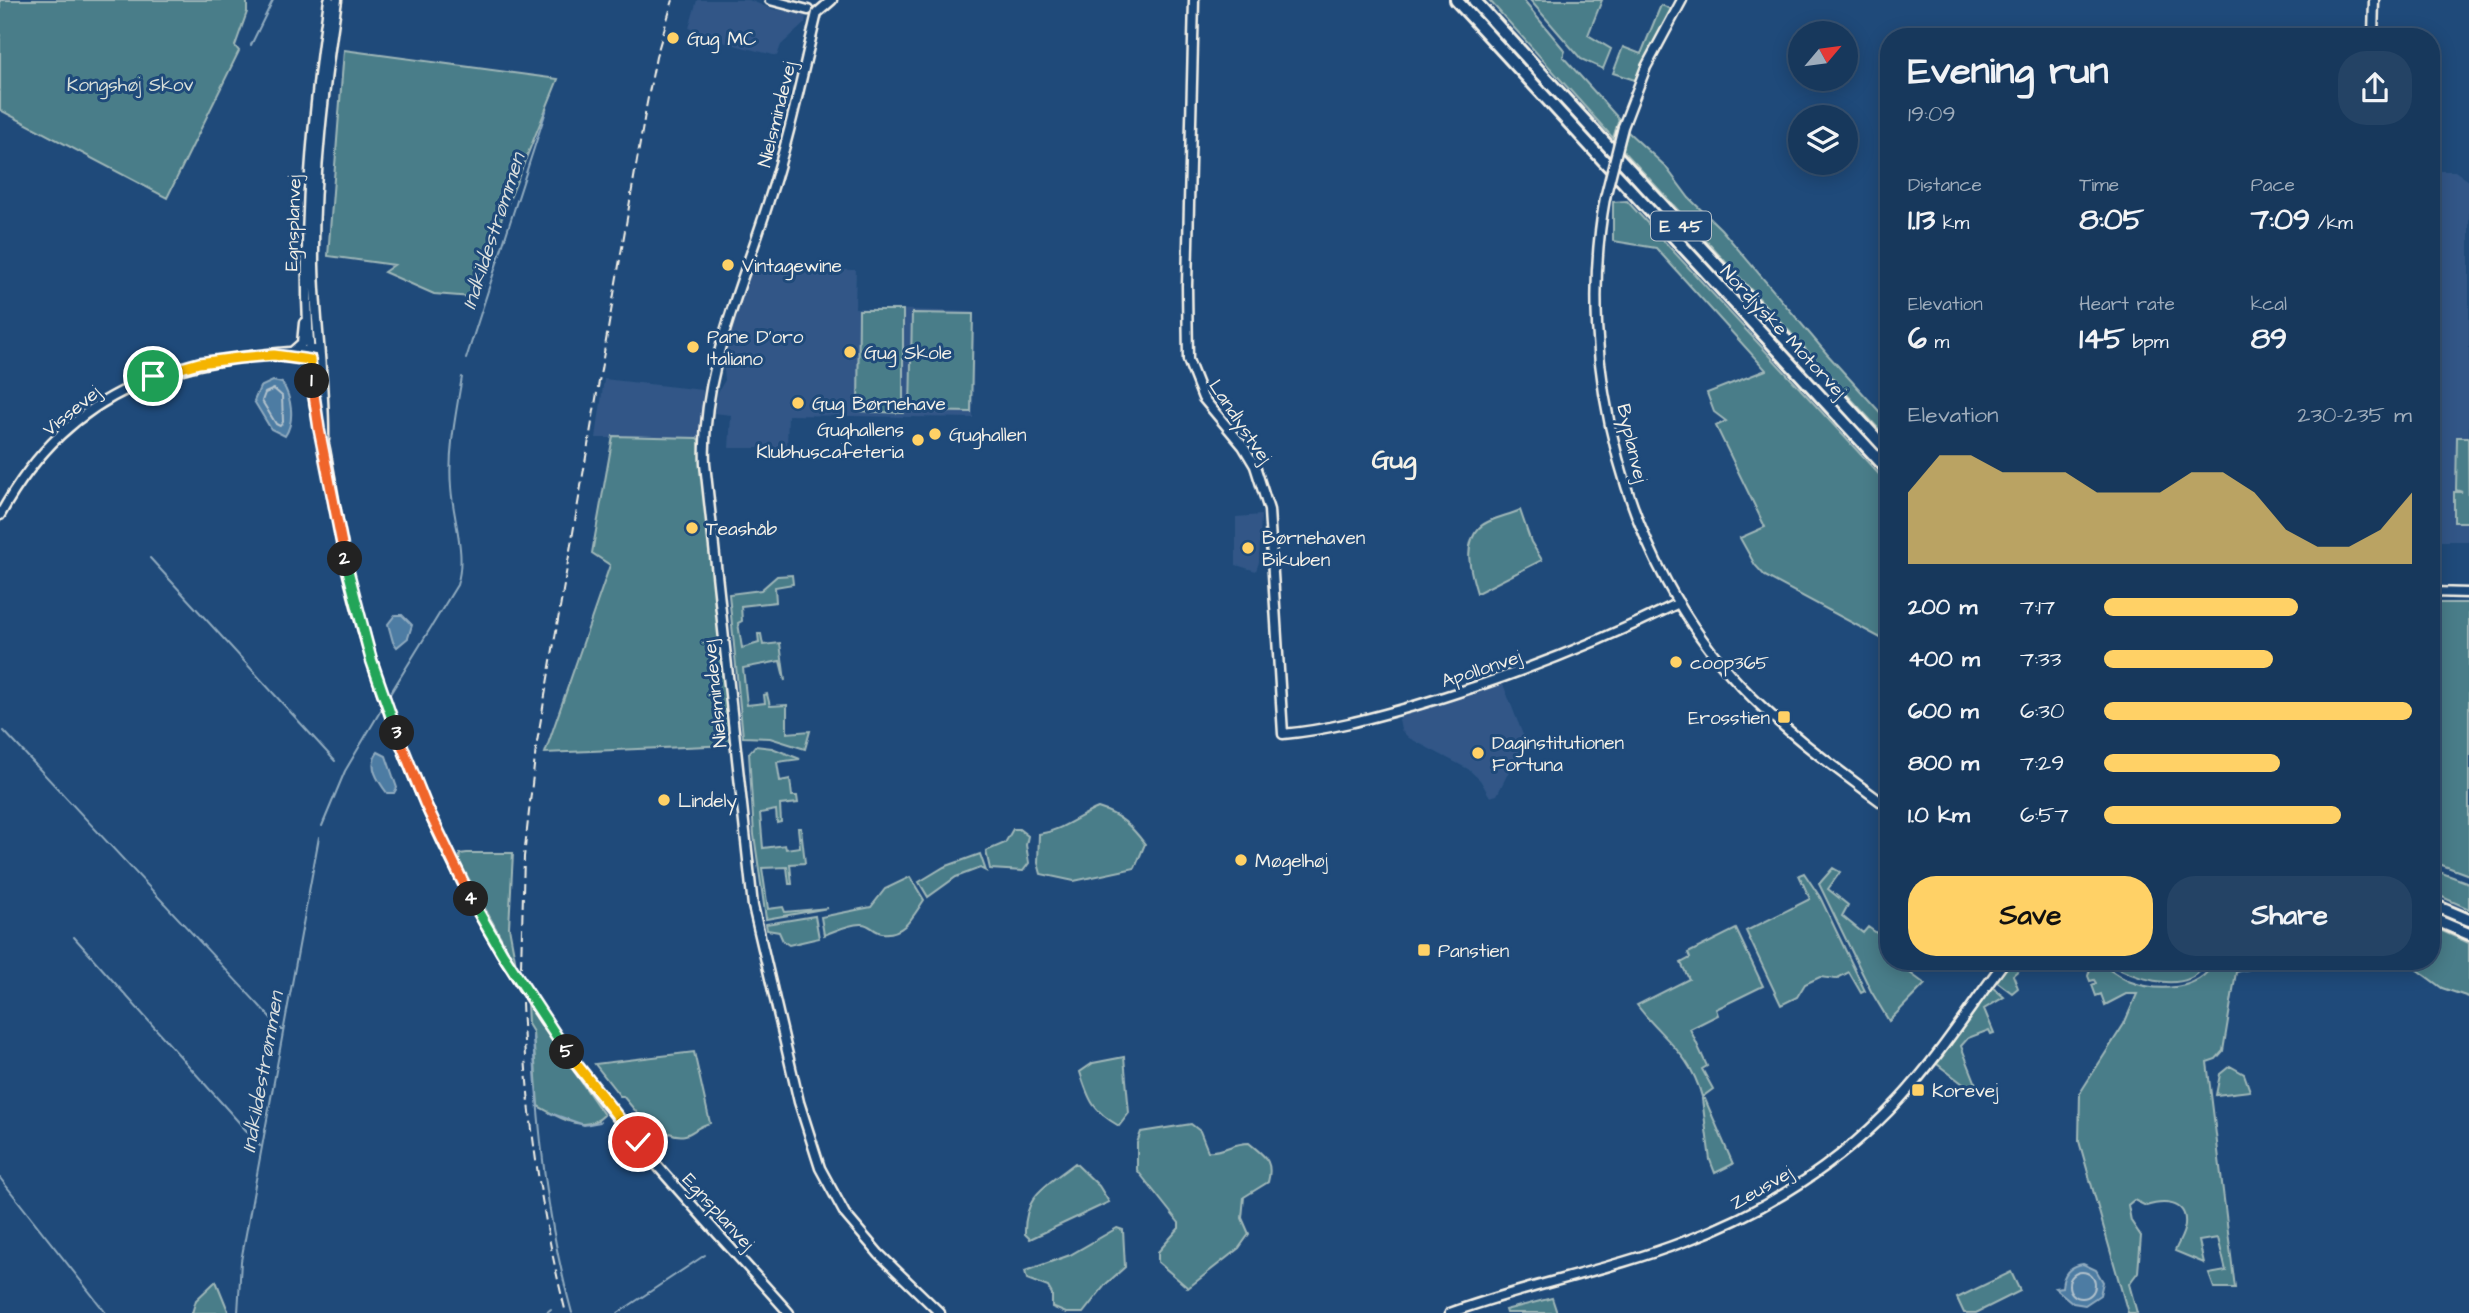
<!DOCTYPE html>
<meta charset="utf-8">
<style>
:root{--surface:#17385c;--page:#244365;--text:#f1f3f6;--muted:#9eacbb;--line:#365272;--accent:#ffd166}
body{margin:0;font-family:"Architects Daughter",sans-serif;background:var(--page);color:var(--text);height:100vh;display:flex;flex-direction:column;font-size:26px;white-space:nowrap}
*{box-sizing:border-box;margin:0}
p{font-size:23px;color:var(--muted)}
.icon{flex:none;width:38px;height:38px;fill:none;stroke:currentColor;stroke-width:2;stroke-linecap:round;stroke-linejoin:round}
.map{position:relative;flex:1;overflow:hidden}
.details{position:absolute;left:1880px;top:28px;width:560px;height:942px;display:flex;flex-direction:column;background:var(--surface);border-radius:28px;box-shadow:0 4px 18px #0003,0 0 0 2px var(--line)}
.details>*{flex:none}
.needle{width:46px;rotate:61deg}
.buttons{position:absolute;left:1788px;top:21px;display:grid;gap:14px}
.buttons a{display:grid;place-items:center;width:70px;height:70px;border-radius:50%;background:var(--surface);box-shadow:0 4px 18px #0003,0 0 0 2px var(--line);font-size:35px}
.pin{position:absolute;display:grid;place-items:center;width:60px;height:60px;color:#fff;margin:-30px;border:4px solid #fff;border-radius:50%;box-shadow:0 2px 7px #0007}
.km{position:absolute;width:35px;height:35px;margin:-18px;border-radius:50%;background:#222;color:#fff;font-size:19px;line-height:35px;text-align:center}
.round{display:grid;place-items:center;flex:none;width:74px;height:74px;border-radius:28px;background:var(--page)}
.headline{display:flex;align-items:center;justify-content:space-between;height:119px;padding:0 28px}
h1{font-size:38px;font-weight:700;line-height:52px}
.stats{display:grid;grid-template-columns:repeat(3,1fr);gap:10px;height:119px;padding:7px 28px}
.stats div{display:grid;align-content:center}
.stats b{font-size:30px;font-weight:700}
.stats small{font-size:19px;font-weight:400}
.stats p{font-size:19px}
.chart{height:196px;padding:14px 28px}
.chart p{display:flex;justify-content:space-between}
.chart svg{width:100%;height:126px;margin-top:7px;fill:var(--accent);opacity:.7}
.cta{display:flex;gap:14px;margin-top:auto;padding:14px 28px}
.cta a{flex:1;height:80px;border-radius:28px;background:var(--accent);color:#111;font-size:28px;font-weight:700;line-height:80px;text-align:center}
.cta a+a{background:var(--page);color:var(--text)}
ul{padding:0 28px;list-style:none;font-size:23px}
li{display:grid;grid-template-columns:112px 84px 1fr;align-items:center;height:52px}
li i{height:18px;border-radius:9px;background:var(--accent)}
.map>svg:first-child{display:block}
.built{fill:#305787}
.green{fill:#4a7d89;stroke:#9fb7b8;stroke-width:2}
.water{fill:#4e7ca3;stroke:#90abbf;stroke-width:2}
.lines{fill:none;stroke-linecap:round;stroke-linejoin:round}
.shore{stroke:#b2c2cc;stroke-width:2}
.stream{stroke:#90abbf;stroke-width:2}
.secondary-casing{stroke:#f4f1e8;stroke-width:13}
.highway-casing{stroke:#f4f1e8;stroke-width:16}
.secondary{stroke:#1f4a7a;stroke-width:8}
.highway{stroke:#1f4a7a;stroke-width:10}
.rail{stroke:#f4f1e8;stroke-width:2;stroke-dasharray:10 5;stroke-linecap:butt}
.secondary-bridge-casing{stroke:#f4f1e8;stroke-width:13;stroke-linecap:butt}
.secondary-bridge{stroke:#1f4a7a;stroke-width:8}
.split-1-casing{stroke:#fff;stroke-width:14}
.split-2-casing{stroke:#fff;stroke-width:14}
.split-3-casing{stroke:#fff;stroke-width:14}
.split-4-casing{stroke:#fff;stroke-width:14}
.split-5-casing{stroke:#fff;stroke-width:14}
.split-6-casing{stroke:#fff;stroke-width:14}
.split-1{stroke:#f5b400;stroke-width:9}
.split-2{stroke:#f0652b;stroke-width:9}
.split-3{stroke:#22a559;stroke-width:9}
.split-4{stroke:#f0652b;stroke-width:9}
.split-5{stroke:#22a559;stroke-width:9}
.split-6{stroke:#f5b400;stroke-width:9}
.poi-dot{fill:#ffd166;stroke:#1f4a7a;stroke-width:2.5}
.labels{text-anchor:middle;stroke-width:6;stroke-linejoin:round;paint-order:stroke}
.shield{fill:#1f4a7a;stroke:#b4bfc7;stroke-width:2}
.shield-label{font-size:18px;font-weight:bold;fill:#f4f1e8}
.poi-label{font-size:19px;fill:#f4f1e8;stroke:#1f4a7a;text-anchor:start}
.park-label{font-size:19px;fill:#dae0da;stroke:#1f4a7a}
.street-label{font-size:19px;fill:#f4f1e8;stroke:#1f4a7a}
.water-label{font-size:21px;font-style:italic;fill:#dbdfde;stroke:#1f4a7a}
.district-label{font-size:26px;font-weight:bold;fill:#f4f1e8;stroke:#1f4a7a}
</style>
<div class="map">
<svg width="2469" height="1313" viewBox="0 0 2469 1313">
<rect width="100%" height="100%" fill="#1f4a7a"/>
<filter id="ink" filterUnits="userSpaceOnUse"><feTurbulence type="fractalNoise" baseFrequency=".0143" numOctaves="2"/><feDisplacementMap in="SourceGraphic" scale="14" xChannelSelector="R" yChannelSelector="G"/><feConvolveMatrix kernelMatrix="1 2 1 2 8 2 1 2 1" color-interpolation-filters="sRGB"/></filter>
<g filter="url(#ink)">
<path class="built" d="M697 0H749L772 9 801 13 806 16 805 23 781 45 777 56 711 39 712 35 689 28Z
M2431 171H2455L2469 181V541H2439L2438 586H2431Z
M758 264 787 269 856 270 855 308 974 312 973 418 788 415 787 448H729L731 415 714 413 718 392 725 380 723 362 733 323 752 268Z
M604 379 703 390 699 438H596Z
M1261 515 1259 562 1256 571 1236 565V517Z
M1503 684 1525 740 1497 795 1490 797 1480 780 1468 769 1409 738 1401 730 1399 720 1401 715Z"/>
<path class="green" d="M0 0H247V12L235 46 239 51 167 198 0 110Z
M1489 0H1523L1565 51 1563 57 1619 119 1613 138Z
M1530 0H1602L1588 35 1611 49 1603 69 1581 59Z
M1661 5 1672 9 1635 80 1613 73 1623 47 1641 54Z
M344 50 558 79 478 277 483 286 472 297 434 294 384 272 394 265 328 256Z
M1628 132 1665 166 1689 198 1721 229 1827 354 1888 421V439L1622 149Z
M1627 201 1888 484V642L1765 576 1755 565 1740 538 1765 527 1716 426 1726 421 1714 412 1707 393 1766 370 1656 248 1613 241V202Z
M859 310H903V413L858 411Z
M912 313 973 314 971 412 910 411Z
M613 436 697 438 699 440 731 745 545 753 610 565 592 553Z
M2457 437H2468L2469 522H2454V492H2462L2456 490Z
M1520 510 1531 542 1542 560 1477 593C1471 573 1462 546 1479 528 1489 518 1508 516 1520 510Z
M792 575 793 584 775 587 776 602 741 606 742 621 738 623 742 648 759 643 758 634H761L763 645 780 643 785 681 780 661 743 668 747 705 765 703 764 695 767 694 770 706 787 705V733L810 731 805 749 770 738 743 737 729 594 761 590 777 576Z
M2431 603H2469V875L2431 861Z
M755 746 772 748 800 759 777 762 780 781 790 779 792 796H797L798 803 780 805 781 822 777 823 776 810 760 813 763 848 785 845 786 849 800 847 798 828H801L805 863 790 864 792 884H789L787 867 762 868 768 909 783 907 785 912 828 908 766 919 754 835 749 753Z
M1098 808C1121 815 1131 826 1145 844L1135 868 1074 881 1041 874 1038 863 1039 834C1061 831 1077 817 1098 808Z
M1013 829H1019L1028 836 1026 845 1029 863 1023 871 990 869 986 851 1005 843Z
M467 853H513L509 927 516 965 459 861 460 854Z
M980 854 986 871 980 868 956 877 928 897 919 882 944 867Z
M1833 868 1840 872 1828 889 1848 905 1842 916 1863 933 1868 927 1888 941V961H1904L1909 965 1906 970 1925 984 1889 1021 1871 991 1819 884Z
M2431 869 2469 883V909L2431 892Z
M1804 873 1820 897 1865 991 1861 993 1849 972 1836 979 1820 977 1805 984 1797 997 1781 1005 1746 931 1810 899 1799 875Z
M910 877 924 900C913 916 904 936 882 933 874 932 870 924 862 924 850 923 835 931 824 935L821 917 871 907 885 889Z
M815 916 819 938 789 945 783 941 779 932 767 930 766 924Z
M2431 926 2469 943V997L2442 988 2405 961H2431Z
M1736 929 1763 986 1716 1009 1718 1015 1690 1029 1707 1066 1702 1069 1713 1089 1702 1097C1690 1052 1662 1039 1637 1005L1689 979 1681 963 1690 958 1688 953Z
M2011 961H2029L2013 975 2018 988 2012 993 1996 981Z
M2056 961C2067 961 2084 957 2094 961 2104 964 2119 978 2131 982 2159 992 2198 991 2214 963L2200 966 2202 969C2182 995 2127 977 2105 961H2286L2236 972 2223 1051 2216 1059 2207 1062 2235 1288H2214L2209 1274 2226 1271 2218 1238 2199 1241 2204 1263 2175 1251C2178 1243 2185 1233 2185 1224 2187 1200 2162 1201 2146 1206L2134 1200 2128 1205 2131 1221 2141 1236 2138 1272 2129 1284 2137 1313H2128L2079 1141 2080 1093 2124 1024 2137 994H2126L2105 1005 2101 994 2096 996 2092 985 2096 983 2094 980 2090 981 2088 976 2090 969 2075 962 2053 971 2052 965 2057 963Z
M1992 987 2004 997 1984 1009 1994 1033 1991 1034 1989 1030 1968 1038 1961 1046 1976 1084 1967 1087 1937 1064Z
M527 1003 604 1115C585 1135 558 1117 538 1106L533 1032 528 1024Z
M694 1052 710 1123C691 1128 690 1141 669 1133L663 1136V1144L623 1096H620L595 1064Z
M1124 1057 1129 1113 1119 1126C1093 1111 1089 1101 1080 1072L1093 1063Z
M2230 1066 2244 1074 2250 1091 2216 1095 2220 1074Z
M1702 1099H1705L1733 1164 1715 1173 1710 1160Z
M1191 1124 1200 1131 1208 1151C1223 1153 1231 1143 1249 1143 1264 1156 1274 1160 1268 1182L1244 1197 1242 1218 1249 1234 1239 1248 1188 1288 1158 1262V1252L1179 1228V1223L1137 1170V1143L1141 1132Z
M1075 1163 1099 1186 1109 1202 1030 1239 1025 1234C1024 1194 1046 1186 1075 1163Z
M1117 1228 1123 1230 1125 1267 1106 1284 1083 1313H1066L1052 1307V1294L1048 1287 1027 1279 1025 1271 1070 1255Z
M2011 1272 2020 1291 1976 1313H1964L1957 1298Z
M216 1281 229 1313H192L196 1300Z
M1552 1298 1557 1313H1506L1505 1310Z"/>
<path class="water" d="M273 381 282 383C292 398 295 421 285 436L271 429 254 401 260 387Z
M395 615H402L412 625 408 638 397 647 393 642 388 624Z
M378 752 386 756 397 788 394 793H387C378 781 367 765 378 752Z
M2083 1264 2096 1270 2103 1282 2100 1295 2085 1305 2073 1303 2055 1288 2062 1287C2063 1274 2070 1266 2083 1264Z"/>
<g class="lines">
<path class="shore" d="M274 389 282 396 283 422 280 426 276 424 262 401 265 393Z
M2069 1285a13 13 0 1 1 26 0a13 13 0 1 1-26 0Z"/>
<path class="stream" d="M251 45 273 0
M466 359 546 111
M150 558 335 761
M390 694 457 585C467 554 453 519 451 487 448 451 456 413 462 377
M4 731 282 1030
M322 826 345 771 381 710
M74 937 260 1146
M533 1037C538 1131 547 1223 572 1313
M550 1113 584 1125 600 1122
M0 1178 106 1313
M238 1313 241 1261 319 837
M546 1313 551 1309
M618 1313 705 1255"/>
<g class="secondary-casing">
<path id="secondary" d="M329 0C310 130 299 261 313 392 315 412 321 430 325 449 333 492 339 535 349 578 389 741 458 896 554 1034 623 1134 708 1222 789 1313
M770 0 808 10
M832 0 817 13C802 75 789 139 769 200 742 287 701 371 705 464L753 906 799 1102 820 1168 845 1214 879 1254 940 1313
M1194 0 1187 286 1188 360 1203 398 1243 446 1255 466 1269 510 1283 734C1328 730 1371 718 1414 706 1506 679 1593 645 1679 603
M2373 37 2374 0
M1623 127 1646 67 1682 0
M1605 198C1575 364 1624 563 1741 686 1786 733 1837 769 1888 807
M293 351 302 343 304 323
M277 356 312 360
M324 440C325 381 315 323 314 265 313 176 324 87 337 0
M0 515C73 383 175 360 314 350
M2431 592 2469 593
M1450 1313C1526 1285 1607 1271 1683 1242 1765 1212 1840 1164 1899 1100 1938 1058 1970 1007 2005 961"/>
</g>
<g class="highway-casing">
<path id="highway" d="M1456 0 1888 470
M1474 0 1888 451
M2431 904 2469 920
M2431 918 2469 934"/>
</g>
<use href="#secondary" class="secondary"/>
<use href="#highway" class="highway"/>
<path class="rail" d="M521 967 524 857 536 748 646 108 656 57 673 0
M522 1002C526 1107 540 1211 566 1313"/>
<g class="secondary-bridge-casing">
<path id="secondary-bridge" d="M1605 198 1623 127"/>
</g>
<use href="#secondary-bridge" class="secondary-bridge"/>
</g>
</g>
<g class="lines" filter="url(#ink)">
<g class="split-1-casing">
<path id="split-1" d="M153 376 199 363 238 358 274 355 310 360 312 381"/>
</g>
<g class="split-2-casing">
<path id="split-2" d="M312 381 319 429 345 559"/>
</g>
<g class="split-3-casing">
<path id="split-3" d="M345 559 371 659 397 733"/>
</g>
<g class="split-4-casing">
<path id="split-4" d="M397 733 425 803 471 899"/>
</g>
<g class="split-5-casing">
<path id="split-5" d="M471 899 502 953 567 1052"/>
</g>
<g class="split-6-casing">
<path id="split-6" d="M567 1052 638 1142"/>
</g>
<use href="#split-1" class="split-1"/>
<use href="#split-2" class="split-2"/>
<use href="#split-3" class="split-3"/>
<use href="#split-4" class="split-4"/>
<use href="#split-5" class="split-5"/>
<use href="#split-6" class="split-6"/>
</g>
<g class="poi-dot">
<circle cx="673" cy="38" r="7"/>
<circle cx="728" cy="265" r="7"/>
<circle cx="693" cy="347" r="7"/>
<circle cx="850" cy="352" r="7"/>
<circle cx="798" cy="403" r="7"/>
<circle cx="935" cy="434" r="7"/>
<circle cx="918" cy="440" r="7"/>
<circle cx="692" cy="528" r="7"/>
<circle cx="1248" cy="548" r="7"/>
<circle cx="1676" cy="662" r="7"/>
<rect x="1777" y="710" width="14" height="14" rx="3.5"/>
<circle cx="1478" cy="753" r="7"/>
<circle cx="664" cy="800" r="7"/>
<circle cx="1241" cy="860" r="7"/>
<rect x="1417" y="943" width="14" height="14" rx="3.5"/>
<rect x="1911" y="1083" width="14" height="14" rx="3.5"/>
</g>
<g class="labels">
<rect class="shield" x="1651" y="211.5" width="60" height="29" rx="5"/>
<g class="shield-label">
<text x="1681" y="232">E 45</text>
</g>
<g class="poi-label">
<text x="687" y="45">Gug MC</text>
<text x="742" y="272">Vintagewine</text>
<text x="707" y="343">Pane D'oro<tspan x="707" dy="22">Italiano</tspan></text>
<text x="864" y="359">Gug Skole</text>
<text x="812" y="410">Gug Børnehave</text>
<text x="904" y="436" text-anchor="end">Gughallens<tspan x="904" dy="22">Klubhuscafeteria</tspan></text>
<text x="949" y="441">Gughallen</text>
<text x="706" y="535">Teashåb</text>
<text x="1262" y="544">Børnehaven<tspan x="1262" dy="22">Bikuben</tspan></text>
<text x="1690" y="669">coop365</text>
<text x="1770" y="724" text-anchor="end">Erosstien</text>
<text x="1492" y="749">Daginstitutionen<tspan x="1492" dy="22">Fortuna</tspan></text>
<text x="678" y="807">Lindely</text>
<text x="1255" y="867">Møgelhøj</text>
<text x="1438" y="957">Panstien</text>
<text x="1932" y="1097">Korevej</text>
</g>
<g class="park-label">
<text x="130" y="91">Kongshøj Skov</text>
</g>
<g class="street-label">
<text transform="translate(776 114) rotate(-76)" y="7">Nielsmindevej</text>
<text transform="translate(292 223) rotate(-88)" y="7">Egnsplanvej</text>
<text transform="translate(1784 331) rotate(47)" y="7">Nordjyske Motorvej</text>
<text transform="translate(71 410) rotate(-39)" y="7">Vissevej</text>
<text transform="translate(1241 421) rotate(56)" y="7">Landlystvej</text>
<text transform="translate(1633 443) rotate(77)" y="7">Byplanvej</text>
<text transform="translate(1481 668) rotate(-18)" y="7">Apollonvej</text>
<text transform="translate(714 694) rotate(-96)" y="7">Nielsmindevej</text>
<text transform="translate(1761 1187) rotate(-30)" y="7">Zeusvej</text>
<text transform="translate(719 1211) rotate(48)" y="7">Egnsplanvej</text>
</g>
<g class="water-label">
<text transform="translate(493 231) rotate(-72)" y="7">Indkildestrømmen</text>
<text transform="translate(262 1072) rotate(-80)" y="7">Indkildestrømmen</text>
</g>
<g class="district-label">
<text x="1394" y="468">Gug</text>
</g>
</g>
</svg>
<div class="buttons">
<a><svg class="needle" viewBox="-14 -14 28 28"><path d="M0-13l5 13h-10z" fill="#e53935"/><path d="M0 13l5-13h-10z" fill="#9eacbb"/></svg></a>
<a><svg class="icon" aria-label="layers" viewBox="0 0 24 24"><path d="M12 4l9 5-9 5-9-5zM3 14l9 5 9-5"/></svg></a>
</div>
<div class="pin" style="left:153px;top:376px;background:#1e9e55"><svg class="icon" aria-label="arrive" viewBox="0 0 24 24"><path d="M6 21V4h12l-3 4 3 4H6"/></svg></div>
<div class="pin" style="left:638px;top:1142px;background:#d93025"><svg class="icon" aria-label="check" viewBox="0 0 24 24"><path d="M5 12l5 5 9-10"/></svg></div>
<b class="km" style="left:312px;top:381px">1</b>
<b class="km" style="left:345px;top:559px">2</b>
<b class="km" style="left:397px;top:733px">3</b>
<b class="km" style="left:471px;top:899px">4</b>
<b class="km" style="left:567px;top:1052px">5</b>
<section class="details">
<div class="headline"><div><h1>Evening run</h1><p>19:09</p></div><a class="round"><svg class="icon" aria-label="share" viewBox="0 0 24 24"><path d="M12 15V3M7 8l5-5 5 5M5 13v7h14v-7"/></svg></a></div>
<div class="stats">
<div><p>Distance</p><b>1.13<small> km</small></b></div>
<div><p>Time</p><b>8:05</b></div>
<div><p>Pace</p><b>7:09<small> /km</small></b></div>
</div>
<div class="stats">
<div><p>Elevation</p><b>6<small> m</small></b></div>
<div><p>Heart rate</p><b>145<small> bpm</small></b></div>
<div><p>kcal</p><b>89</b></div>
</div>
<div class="chart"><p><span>Elevation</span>230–235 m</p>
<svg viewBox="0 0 160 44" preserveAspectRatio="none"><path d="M0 44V19L10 6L20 6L30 12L40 12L50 12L60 19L70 19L80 19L90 12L100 12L110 19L120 32L130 38L140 38L150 32L160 19V44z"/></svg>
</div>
<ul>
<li><b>200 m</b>7:17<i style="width:63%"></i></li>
<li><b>400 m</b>7:33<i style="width:55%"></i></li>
<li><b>600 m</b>6:30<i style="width:100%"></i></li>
<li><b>800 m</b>7:29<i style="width:57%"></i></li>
<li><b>1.0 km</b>6:57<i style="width:77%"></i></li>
</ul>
<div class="cta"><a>Save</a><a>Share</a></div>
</section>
</div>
